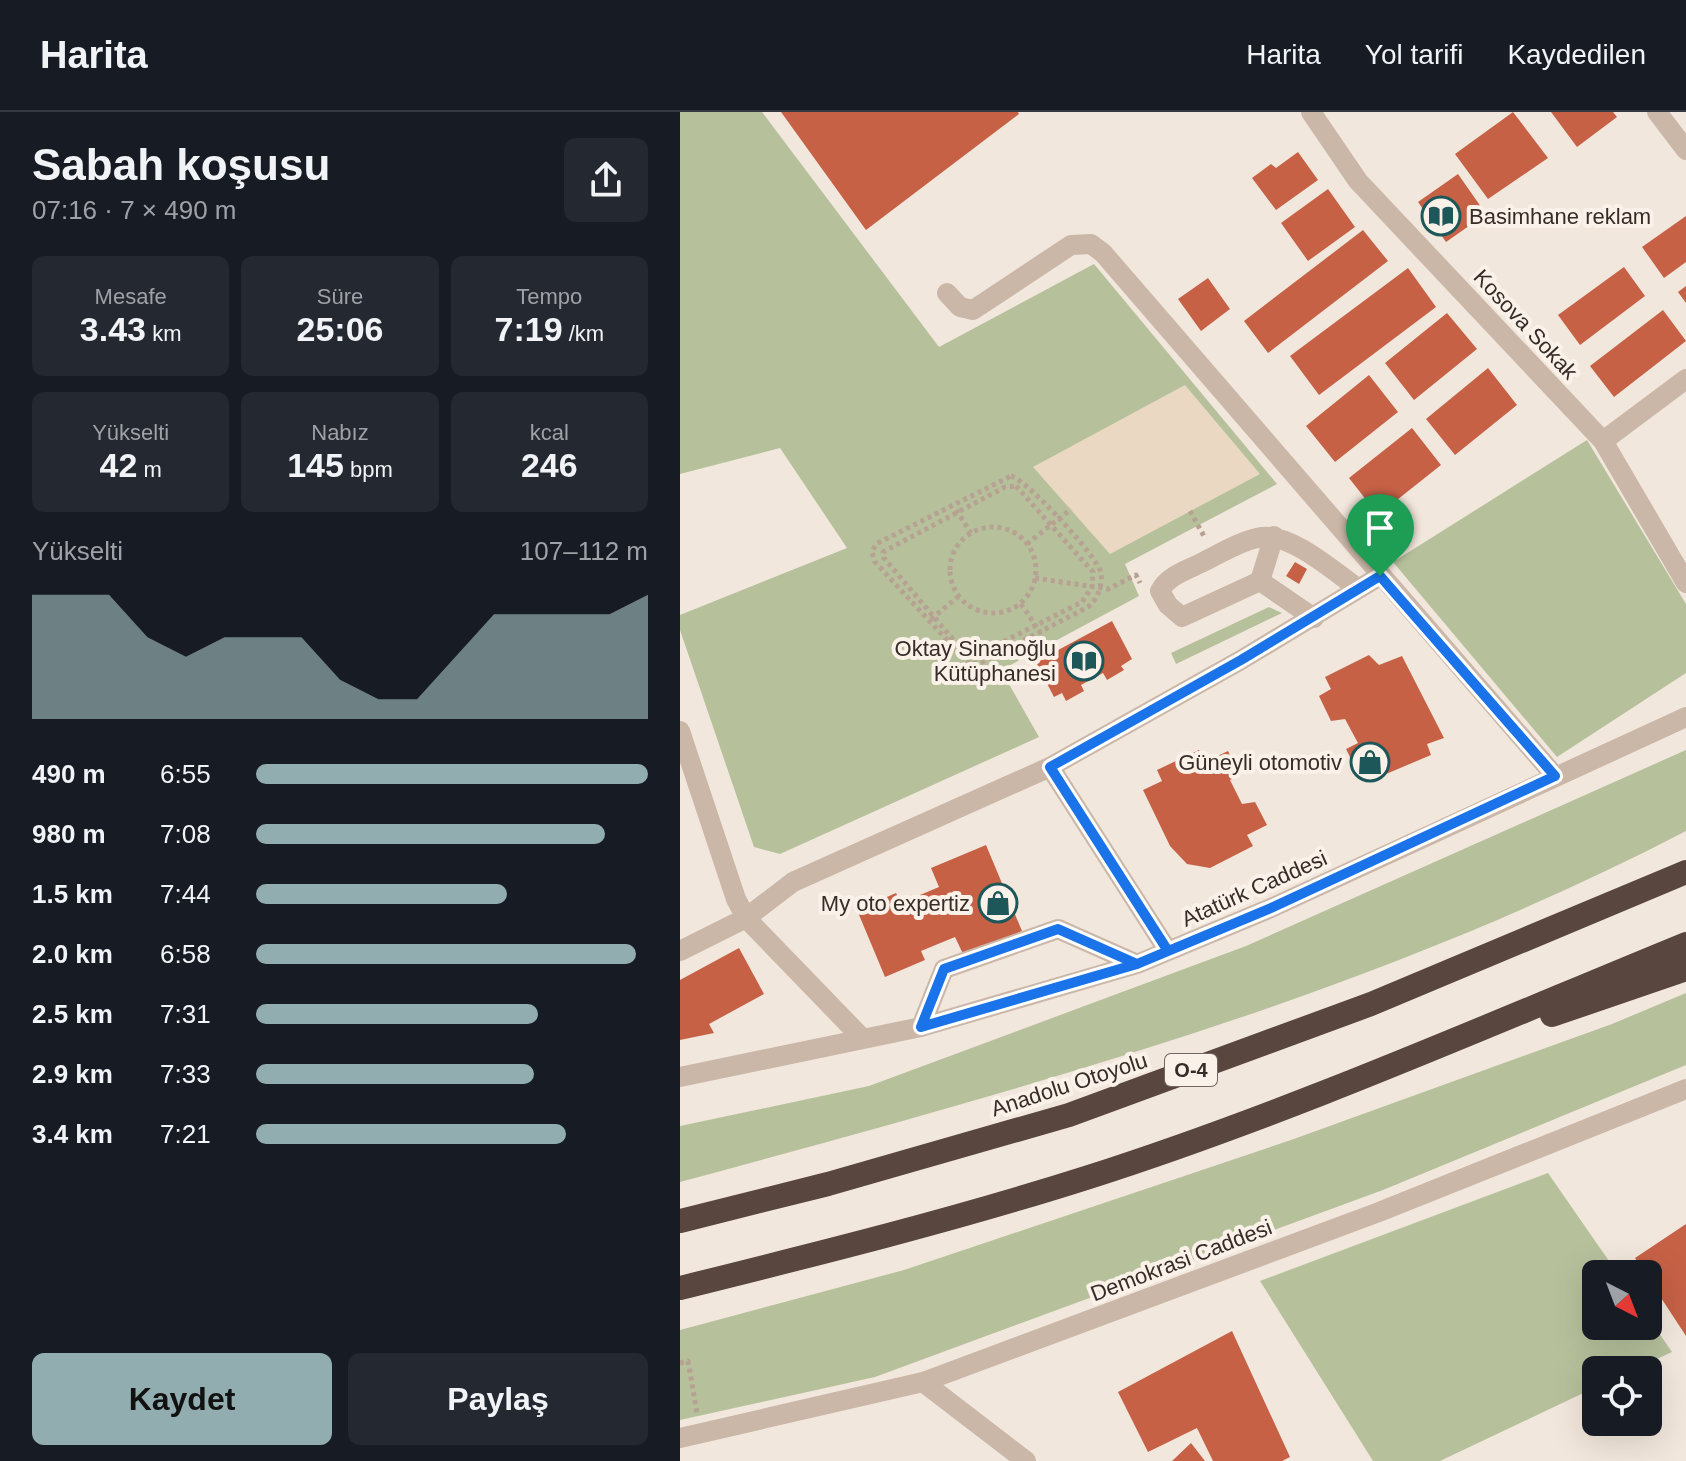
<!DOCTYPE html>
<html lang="tr">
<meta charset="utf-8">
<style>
:root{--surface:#171b24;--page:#242831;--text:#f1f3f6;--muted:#9ea1a6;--line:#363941;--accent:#92adaf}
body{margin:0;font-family:Arial,sans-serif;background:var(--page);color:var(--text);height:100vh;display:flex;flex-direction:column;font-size:30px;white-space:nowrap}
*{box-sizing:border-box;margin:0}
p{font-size:26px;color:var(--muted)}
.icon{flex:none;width:44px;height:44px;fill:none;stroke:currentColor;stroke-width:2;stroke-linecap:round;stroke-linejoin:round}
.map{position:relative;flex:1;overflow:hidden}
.details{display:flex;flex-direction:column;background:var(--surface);width:680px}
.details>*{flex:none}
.needle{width:52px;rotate:138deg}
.buttons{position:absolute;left:902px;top:1148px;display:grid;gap:16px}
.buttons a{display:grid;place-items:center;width:80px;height:80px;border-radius:12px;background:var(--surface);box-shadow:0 8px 32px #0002;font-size:40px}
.pin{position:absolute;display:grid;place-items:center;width:68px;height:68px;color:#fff;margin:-82px -34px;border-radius:50% 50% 50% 0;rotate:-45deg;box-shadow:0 0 8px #0007}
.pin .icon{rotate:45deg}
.round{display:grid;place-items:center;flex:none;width:84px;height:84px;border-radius:12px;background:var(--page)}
.overview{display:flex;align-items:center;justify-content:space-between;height:136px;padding:0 32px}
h1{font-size:44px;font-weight:700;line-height:60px}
.figures{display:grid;grid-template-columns:repeat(3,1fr);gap:12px;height:136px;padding:8px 32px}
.figures div{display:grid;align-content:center;border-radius:12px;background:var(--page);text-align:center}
.figures b{font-size:34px;font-weight:700}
.figures small{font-size:22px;font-weight:400}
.figures p{font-size:22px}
.chart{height:224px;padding:16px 32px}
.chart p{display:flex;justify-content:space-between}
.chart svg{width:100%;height:144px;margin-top:8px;fill:var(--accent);opacity:.7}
.cta{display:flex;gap:16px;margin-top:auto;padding:16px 32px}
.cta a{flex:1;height:92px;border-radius:12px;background:var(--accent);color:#111;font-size:32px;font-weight:700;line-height:92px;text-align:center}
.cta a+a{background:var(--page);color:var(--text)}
ul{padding:0 32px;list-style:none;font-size:26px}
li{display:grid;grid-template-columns:128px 96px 1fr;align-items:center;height:60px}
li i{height:20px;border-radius:10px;background:var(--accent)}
header{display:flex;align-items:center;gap:48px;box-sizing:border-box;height:112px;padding:0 40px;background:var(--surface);border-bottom:2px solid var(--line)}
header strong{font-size:38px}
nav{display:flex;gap:44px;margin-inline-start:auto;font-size:28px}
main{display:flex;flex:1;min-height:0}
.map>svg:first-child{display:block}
.green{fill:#b6c19c}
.plaza{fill:#ead8c3}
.building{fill:#c66146}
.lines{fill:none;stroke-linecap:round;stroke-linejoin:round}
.path{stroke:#b6a192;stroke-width:5;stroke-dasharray:4 4;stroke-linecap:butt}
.minor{stroke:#cab7a8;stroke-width:20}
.highway{stroke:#58463f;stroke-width:24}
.route-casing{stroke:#fff;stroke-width:16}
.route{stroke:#1a73e8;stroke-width:10}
.labels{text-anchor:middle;stroke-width:8;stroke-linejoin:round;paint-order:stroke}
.shield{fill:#faf1e9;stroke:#726762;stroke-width:2}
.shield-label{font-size:20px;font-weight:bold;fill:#372c28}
.poi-label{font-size:22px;fill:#372c28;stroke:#faf1e9;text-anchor:end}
.street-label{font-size:22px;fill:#372c28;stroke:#faf1e9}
</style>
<header>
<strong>Harita</strong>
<nav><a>Harita</a><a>Yol tarifi</a><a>Kaydedilen</a></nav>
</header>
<main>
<section class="details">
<div class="overview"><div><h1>Sabah koşusu</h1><p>07:16 · 7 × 490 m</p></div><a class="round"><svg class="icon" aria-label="share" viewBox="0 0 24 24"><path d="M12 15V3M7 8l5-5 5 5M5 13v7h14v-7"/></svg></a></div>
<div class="figures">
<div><p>Mesafe</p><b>3.43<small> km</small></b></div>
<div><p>Süre</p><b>25:06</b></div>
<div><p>Tempo</p><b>7:19<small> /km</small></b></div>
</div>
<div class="figures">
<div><p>Yükselti</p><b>42<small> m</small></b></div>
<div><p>Nabız</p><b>145<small> bpm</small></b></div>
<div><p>kcal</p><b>246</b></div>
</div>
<div class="chart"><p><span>Yükselti</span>107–112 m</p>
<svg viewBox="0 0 160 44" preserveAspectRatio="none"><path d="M0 44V6L10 6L20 6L30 19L40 25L50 19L60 19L70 19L80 32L90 38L100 38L110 25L120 12L130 12L140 12L150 12L160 6V44z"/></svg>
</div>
<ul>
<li><b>490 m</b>6:55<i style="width:100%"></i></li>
<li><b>980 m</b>7:08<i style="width:89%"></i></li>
<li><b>1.5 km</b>7:44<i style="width:64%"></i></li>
<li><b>2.0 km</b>6:58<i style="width:97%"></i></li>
<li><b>2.5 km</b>7:31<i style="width:72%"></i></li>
<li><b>2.9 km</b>7:33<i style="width:71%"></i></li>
<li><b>3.4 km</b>7:21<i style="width:79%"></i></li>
</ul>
<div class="cta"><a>Kaydet</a><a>Paylaş</a></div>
</section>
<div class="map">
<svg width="1006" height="1349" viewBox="0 0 1006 1349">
<rect width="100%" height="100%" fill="#f2e7dc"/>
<path class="green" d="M0 0H82L259 235 414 152 597 372 445 452 459 484 321 558 359 625 100 742 74 735 0 518V503L167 436 100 336 0 362Z
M907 328 1006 492V561L877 645 713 450Z
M589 495 602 501 496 552 491 541Z
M1006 638V719C689 884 343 977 0 1070V1014L189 974 566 834Z
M1006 881V953L703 1078 195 1265 0 1308V1218L224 1158 611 1028 932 912Z
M868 1061 938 1162H916V1214H968V1205L992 1240 953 1258H916V1275L760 1349H693L580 1169Z"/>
<path class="plaza" d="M505 273 580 362 430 442 353 355Z"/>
<path class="building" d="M101 0H338L339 2 186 118Z
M833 0 868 46 808 87 775 42Z
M871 0H933L937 5 897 35Z
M618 40 638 68 596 98 572 66 591 52 596 56Z
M778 62 806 102 766 130 738 90Z
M648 77 675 115 628 149 601 111Z
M1006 104V150L984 166 962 135Z
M683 118 708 149 588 241 564 209Z
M944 155 965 184 900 233 878 203Z
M728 156 756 195 639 283 610 244Z
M528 166 550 197 521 219 498 187Z
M1006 174V191L998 180Z
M983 198 1006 229 934 285 910 254Z
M767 201 797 237 734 288 705 251Z
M808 256 837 293 775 343 746 307Z
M689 263 718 300 655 350 626 314Z
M732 316 761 353 698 403 669 366Z
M615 450 627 457 619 472 606 464Z
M432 509 452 547 441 554 444 558 427 568 423 561 401 573 404 579 386 589 382 581 374 585 356 550Z
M689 543 699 553 722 544 764 626 747 632 751 643 706 662 694 653 678 661 666 637 678 631 665 607 651 609 639 584 651 577 645 565Z
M519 638 525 650 548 639 560 663 550 668 562 692 575 690 587 713 567 723 573 734 530 756 507 752 490 734 463 678 482 669 477 658Z
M306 733 342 819 284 844 275 825 241 839 245 848 205 865 177 798 216 781 221 791 259 775 251 756Z
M59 836 84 882 29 912 34 921 0 928V868Z
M1006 1112V1224L955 1146Z
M552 1219 610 1345 602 1349H533L517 1316 468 1340 438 1280Z
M511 1331 525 1349H492Z"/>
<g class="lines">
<path class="path" d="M331 364C346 367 418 445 421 461 423 473 417 488 408 495L302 550 289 552 195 450 192 440 196 432Z
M336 374 413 460 412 475 402 490 299 542 291 543 281 537 204 446 203 440 325 375Z
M276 398 291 421
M510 399 525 426
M270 458a43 43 0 1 1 86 0a43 43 0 1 1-86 0Z
M347 432 391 397
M355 466 428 477 456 463 460 471
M341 492 360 520
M251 507 278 485
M0 1251 8 1249 17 1301"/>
<path class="minor" d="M631 0 678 69 923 329 1006 471
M977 0 1006 38
M267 181 280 195 293 198 391 133 411 132 423 141 875 664
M923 329 1006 267
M580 469 594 424
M634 506 580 469 502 505 488 493 480 479C488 463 510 457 525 449 543 440 563 428 582 425 611 421 656 461 679 477
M0 619 56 787 66 806 182 926
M370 655 488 839
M0 839 66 806 113 770 370 655 561 548 700 464
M241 915 264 857 378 817 457 852
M0 965 241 915 457 852 591 796 1006 605
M243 1270 346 1349
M0 1326 243 1270 699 1100 1006 977"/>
<path class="highway" d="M872 903 1006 857
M0 1109 148 1072 389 1003 691 892 1006 760
M0 1176C137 1142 274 1108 409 1065 612 1000 808 913 1006 832"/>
</g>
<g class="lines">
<g class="route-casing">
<path id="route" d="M700 464 561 548 370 655 488 839 457 852 241 915 264 857 378 817 457 852 591 796 875 664 700 464"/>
</g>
<use href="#route" class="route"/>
</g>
<defs>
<g id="library-ring" transform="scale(2)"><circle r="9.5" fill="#faf1e9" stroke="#1d5759" stroke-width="1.5"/><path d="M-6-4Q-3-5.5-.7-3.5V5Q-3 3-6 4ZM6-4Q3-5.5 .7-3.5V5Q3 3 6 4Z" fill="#1d5759"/></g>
<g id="shop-ring" transform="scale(2)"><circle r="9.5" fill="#faf1e9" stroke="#1d5759" stroke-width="1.5"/><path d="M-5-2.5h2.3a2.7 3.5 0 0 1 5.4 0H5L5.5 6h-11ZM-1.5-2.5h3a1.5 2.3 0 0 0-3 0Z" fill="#1d5759"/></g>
</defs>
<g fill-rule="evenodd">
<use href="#library-ring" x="761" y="104"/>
<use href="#library-ring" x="404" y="549"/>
<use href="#shop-ring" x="690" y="650"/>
<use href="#shop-ring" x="318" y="791"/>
</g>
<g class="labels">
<rect class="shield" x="485" y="942" width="52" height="32" rx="6"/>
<g class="shield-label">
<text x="511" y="965">O-4</text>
</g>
<g class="poi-label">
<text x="789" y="112" text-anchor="start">Basimhane reklam</text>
<text x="376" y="544">Oktay Sinanoğlu<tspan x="376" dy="25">Kütüphanesi</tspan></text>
<text x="662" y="658">Güneyli otomotiv</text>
<text x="290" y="799">My oto expertiz</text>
</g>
<g class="street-label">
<text transform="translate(846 212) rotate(47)" y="8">Kosova Sokak</text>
<text transform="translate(574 776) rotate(-24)" y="8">Atatürk Caddesi</text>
<text transform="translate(389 972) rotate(-18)" y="8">Anadolu Otoyolu</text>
<text transform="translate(501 1148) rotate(-21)" y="8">Demokrasi Caddesi</text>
</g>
</g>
</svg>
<div class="buttons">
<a><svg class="needle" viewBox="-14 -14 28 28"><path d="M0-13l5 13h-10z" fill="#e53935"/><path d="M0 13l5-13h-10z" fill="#9ea1a6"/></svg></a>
<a><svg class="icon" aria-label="locate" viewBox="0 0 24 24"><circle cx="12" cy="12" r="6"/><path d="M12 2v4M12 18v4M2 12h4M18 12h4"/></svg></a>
</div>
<div class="pin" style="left:700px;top:464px;background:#1e9e55"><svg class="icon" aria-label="arrive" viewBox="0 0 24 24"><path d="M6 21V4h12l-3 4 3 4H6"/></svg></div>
</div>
</main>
